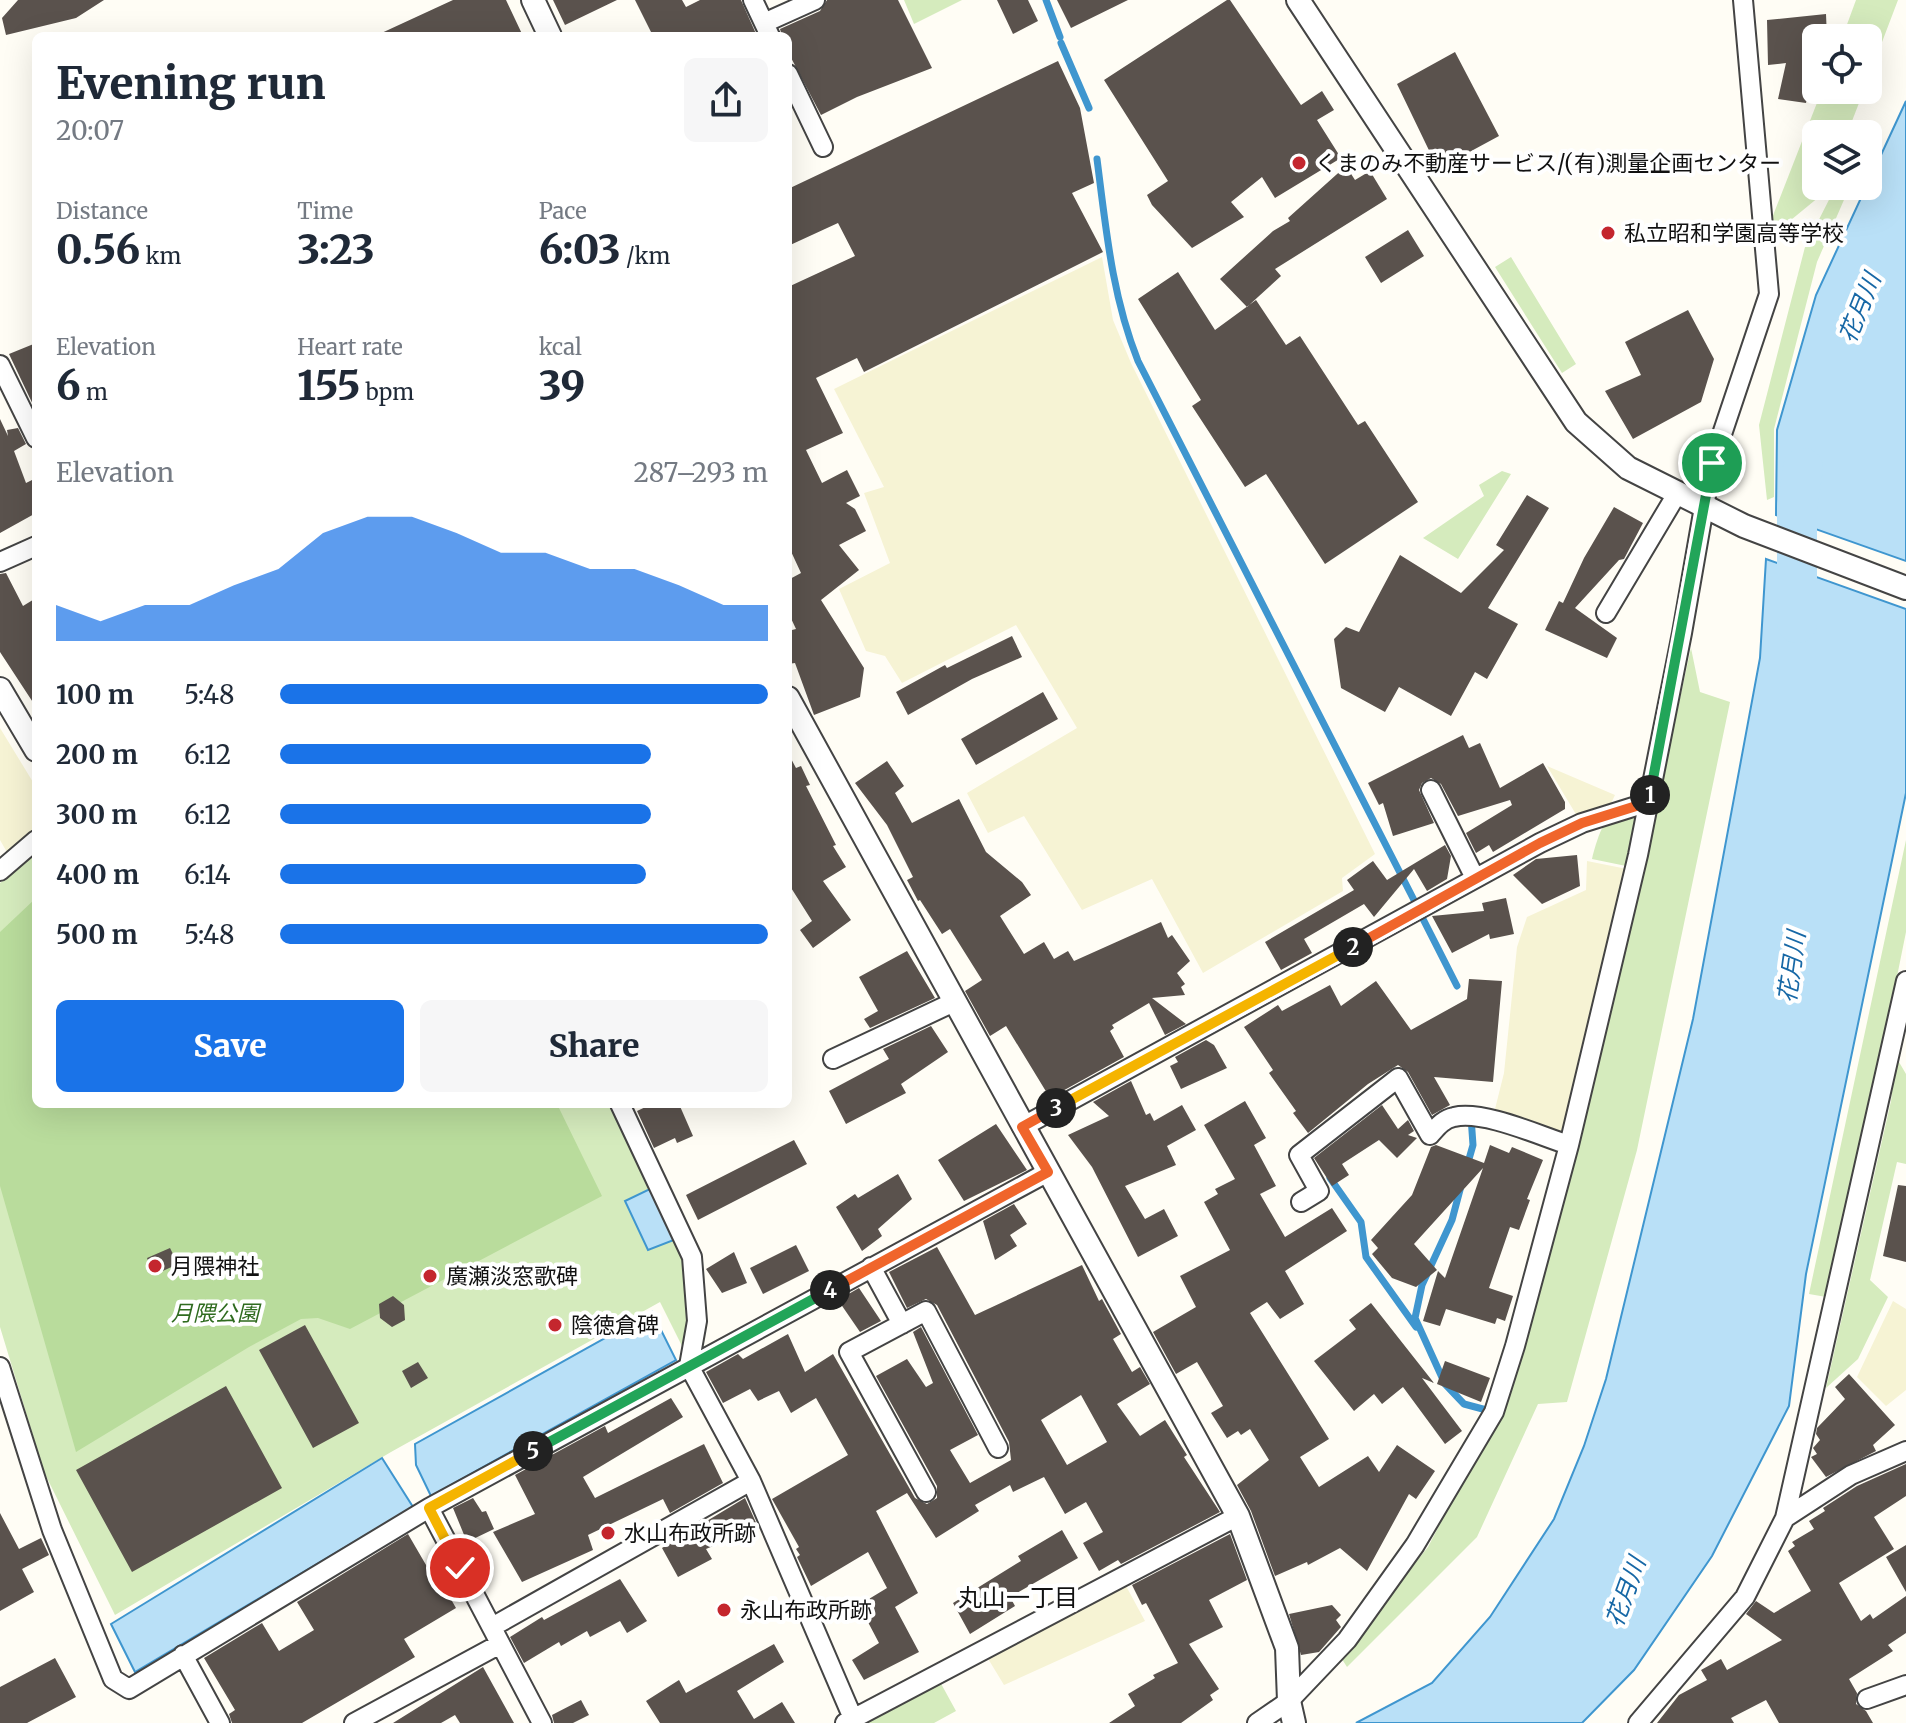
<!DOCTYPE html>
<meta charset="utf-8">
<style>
:root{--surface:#fff;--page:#f6f6f7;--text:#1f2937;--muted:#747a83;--accent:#1a73e8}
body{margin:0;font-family:Merriweather,"Noto Sans JP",serif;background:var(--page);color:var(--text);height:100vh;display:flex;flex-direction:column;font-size:30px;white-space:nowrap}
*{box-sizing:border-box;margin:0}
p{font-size:26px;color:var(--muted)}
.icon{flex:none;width:44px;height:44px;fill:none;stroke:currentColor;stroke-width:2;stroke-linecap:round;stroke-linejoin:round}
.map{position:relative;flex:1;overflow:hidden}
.drawer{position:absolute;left:32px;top:32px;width:760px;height:1076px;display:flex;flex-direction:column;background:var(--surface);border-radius:12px;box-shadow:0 8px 32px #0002}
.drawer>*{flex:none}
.tools{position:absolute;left:1802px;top:24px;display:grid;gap:16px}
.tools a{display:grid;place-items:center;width:80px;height:80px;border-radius:12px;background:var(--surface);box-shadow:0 8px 32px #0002;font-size:40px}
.pin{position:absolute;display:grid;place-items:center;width:68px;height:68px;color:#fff;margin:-34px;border:4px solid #fff;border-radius:50%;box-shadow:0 2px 8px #0007}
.km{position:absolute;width:40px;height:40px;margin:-20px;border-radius:50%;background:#222;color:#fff;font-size:22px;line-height:40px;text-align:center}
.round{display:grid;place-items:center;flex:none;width:84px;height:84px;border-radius:12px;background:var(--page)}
.summary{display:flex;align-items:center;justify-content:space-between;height:136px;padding:0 24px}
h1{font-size:44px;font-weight:800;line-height:60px}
.metrics{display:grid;grid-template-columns:repeat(3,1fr);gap:12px;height:136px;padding:8px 24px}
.metrics div{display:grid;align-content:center}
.metrics b{font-size:40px;font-weight:800}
.metrics small{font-size:22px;font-weight:400}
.metrics p{font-size:22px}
.chart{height:224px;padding:16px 24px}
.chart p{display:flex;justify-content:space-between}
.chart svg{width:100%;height:144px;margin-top:8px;fill:var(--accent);opacity:.7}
.cta{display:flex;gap:16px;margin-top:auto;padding:16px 24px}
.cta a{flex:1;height:92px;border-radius:12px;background:var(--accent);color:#fff;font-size:32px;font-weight:800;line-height:92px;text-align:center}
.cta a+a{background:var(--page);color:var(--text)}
ul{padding:0 24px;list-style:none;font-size:26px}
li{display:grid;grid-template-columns:128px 96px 1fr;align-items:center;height:60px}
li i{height:20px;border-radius:10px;background:var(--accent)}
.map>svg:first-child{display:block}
.farmland{fill:#f6f3d4}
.green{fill:#d5ebbd}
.forest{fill:#b9dc9c}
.water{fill:#b9e0f7;stroke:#3f96cf;stroke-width:2}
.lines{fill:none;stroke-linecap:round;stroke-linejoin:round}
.stream{stroke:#3f96cf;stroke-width:7}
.river{stroke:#b9e0f7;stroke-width:40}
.building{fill:#5a524d;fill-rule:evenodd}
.minor-casing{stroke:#444;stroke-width:22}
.tertiary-casing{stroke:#444;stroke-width:26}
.minor{stroke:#fff;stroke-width:18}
.tertiary{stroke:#fff;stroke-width:22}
.split-1-casing{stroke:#fff;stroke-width:16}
.split-2-casing{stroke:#fff;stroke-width:16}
.split-3-casing{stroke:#fff;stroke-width:16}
.split-4-casing{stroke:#fff;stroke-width:16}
.split-5-casing{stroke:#fff;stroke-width:16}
.split-6-casing{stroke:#fff;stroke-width:16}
.split-1{stroke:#22a559;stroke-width:10}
.split-2{stroke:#f0652b;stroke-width:10}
.split-3{stroke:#f5b400;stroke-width:10}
.split-4{stroke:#f0652b;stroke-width:10}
.split-5{stroke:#22a559;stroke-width:10}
.split-6{stroke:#f5b400;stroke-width:10}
.poi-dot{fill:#c4262e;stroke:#fff;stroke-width:3}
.labels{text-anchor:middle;stroke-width:8;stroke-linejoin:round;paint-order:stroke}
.poi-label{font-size:22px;fill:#111;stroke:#fff;text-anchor:start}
.park-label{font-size:22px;font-style:italic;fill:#2f6b1f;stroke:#fff}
.water-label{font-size:24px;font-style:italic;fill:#1768a6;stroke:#fff}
.neighbourhood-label{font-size:24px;fill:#111;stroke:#fff}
</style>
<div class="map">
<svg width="1906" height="1723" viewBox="0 0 1906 1723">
<rect width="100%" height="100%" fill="#fffdf5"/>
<path class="farmland" d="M1102 257 1113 320 1131 363 1375 854 1342 878 1343 891 1203 973 1152 879 1082 910 1024 816 988 833 967 793 1077 728 1016 625 902 683 885 656 866 651 839 589 890 563 864 493 884 487 834 389Z
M0 728 36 787V830L8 854 0 840Z
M1547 766 1615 795 1607 812 1580 821Z
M1587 861 1627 869 1583 1048 1565 1137 1494 1113 1504 1073 1517 947 1527 917 1586 890Z
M1893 1301 1906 1309V1390L1886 1406 1857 1377Z
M1126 1586 1145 1621 1004 1685 987 1657Z"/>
<path class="green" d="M904 0H962L914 24Z
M1856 0H1898L1868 79V38H1842Z
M1822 90H1864L1847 134H1816V186H1827L1825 192 1780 229 1772 218Z
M1836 186H1850L1817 262 1774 429V497L1767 500 1759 425 1805 247Z
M1511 257 1576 364 1562 373 1495 267Z
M1502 471 1511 474 1458 559 1423 538 1484 496 1479 485Z
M1691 648 1700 692 1730 702 1637 1150 1567 1402 1538 1404 1477 1537 1347 1667 1340 1656 1428 1547 1507 1395 1631 922Z
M1646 805 1631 867 1592 859C1604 815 1605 819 1646 805Z
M1906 840V932L1832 1298 1809 1294Z
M36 854V1104H611L686 1260 690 1317 684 1350 660 1302 391 1452 115 1615 44 1472 0 1327V883Z
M1896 1057 1906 1074V1164L1897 1162 1870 1280 1888 1297 1858 1359 1826 1388 1891 1101Z
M939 1680 956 1711 934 1723H867L865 1718Z"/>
<path class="forest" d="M36 898V1104H557L602 1196 350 1329 318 1318 301 1319 249 1347 76 1452 0 1186V932Z"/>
<path class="water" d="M1906 101V561L1776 515 1777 430 1816 295Z
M1766 559 1906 609V793L1806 1274 1789 1406 1712 1556 1634 1670 1582 1723H1356L1432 1683 1490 1617 1554 1519 1584 1446 1606 1379 1693 1019 1760 658Z
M654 1187 679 1238 648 1250 625 1201Z
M652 1312 676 1360 431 1496 416 1465 415 1444Z
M382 1458 413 1507 135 1672 111 1624Z"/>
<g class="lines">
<path class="stream" d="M1046 0 1060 37
M1061 43 1089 108
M1097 159C1106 229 1112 296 1138 361L1416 904
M1422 917 1457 986
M1467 1166 1473 1145 1471 1117
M1330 1178 1361 1222 1366 1257 1416 1327
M1461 1186 1452 1220 1422 1285 1415 1318 1445 1384 1464 1404 1494 1412"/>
<path class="river" d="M1797 623V508L1803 468"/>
</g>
<path class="building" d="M18 0H104L76 18 6 35 2 18Z
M453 0H506L523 36H375Z
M553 0H617L565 25Z
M635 0H682L686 7 700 0H741L757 36H653Z
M827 0H898L932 68 857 97 821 115 788 52V36H782L780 29 820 11Z
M997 0H1028L1038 21 1013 34Z
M1057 0H1128L1071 28Z
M1227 0H1230L1301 105 1322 91 1334 110 1317 120 1341 158 1275 198 1262 177 1231 202 1244 217 1192 248 1152 205 1147 195 1168 181 1104 80Z
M1826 14 1827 38H1816V60L1806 103 1778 99 1786 63 1768 65 1767 20Z
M1455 52 1499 136 1438 169 1397 84Z
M1058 61 1080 108 1094 183 1072 193 1103 252 864 372 857 358 816 378 843 433 806 450 822 483 847 470 860 496 846 503 855 509 866 531 839 545 859 570 821 600 864 668 860 697 814 715 795 663 788 664V631L796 629 788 612V580L801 573 788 545V287L855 256 838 223 788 246V189Z
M1346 166 1355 180 1370 171 1387 199 1275 269 1281 276 1247 307 1220 279 1273 231 1290 221 1288 218Z
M1408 230 1424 256 1381 283 1365 257Z
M1178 272 1215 330 1256 300 1286 345 1300 336 1358 425 1365 421 1418 502 1325 564 1266 474 1245 487 1192 406 1201 400 1138 299Z
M1688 310 1714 359 1701 402 1633 439 1605 391 1641 375 1625 342Z
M36 343V411L9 354Z
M0 419 8 436 7 430 18 428 26 444 14 451 26 483 36 478V513L0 533Z
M1527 495 1549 508 1488 608 1518 624 1487 679 1475 672 1451 716 1399 687 1385 712 1341 688 1334 639 1346 627 1359 632 1400 555 1461 593 1504 550 1496 545Z
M1614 507 1643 523 1624 559 1619 560 1575 608 1617 638 1607 658 1545 630 1559 601 1563 603 1584 558Z
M6 573 23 606 36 598V707L0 652V574Z
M1012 636 1022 657 972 679 908 715 896 692 945 665 947 668Z
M1043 692 1058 719 976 765 961 739Z
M1463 735 1469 748 1480 743 1500 788 1543 763 1565 802V809L1493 852 1489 845 1476 853 1466 833 1512 805 1510 800 1458 816 1441 784 1431 778 1422 783 1419 790 1434 823 1393 836 1383 803 1379 805 1368 783Z
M788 753 796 768 801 766 810 785 806 786 836 845 833 846 846 867 823 881 851 920 813 948 800 930 812 921 788 883Z
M887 761 904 786 895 793 912 823 959 799 986 852 1022 882 1031 895 1000 916 1024 954 1044 942 1054 959 1068 951 1074 961 1161 922 1168 938 1172 935 1190 961 1177 973 1185 984 1181 987 1185 995 1152 998 1186 1024 1165 1035 1149 1003 1112 1025 1114 1028 1110 1031 1124 1057 1050 1098 1006 1026 990 1036 965 991 982 980 950 929 942 934 920 900 918 901 907 880 913 877 887 825 855 783Z
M1445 845 1451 856 1447 879 1427 891 1414 869 1374 917 1364 904 1304 939 1312 953 1281 970 1265 942 1354 890 1347 880 1373 861 1387 880Z
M1577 855 1580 886 1542 904 1513 875 1536 859Z
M1506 898 1514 934 1490 939 1489 934 1452 953 1432 916 1484 911 1482 903Z
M907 951 935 998 870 1028 864 1019 878 1011 859 977Z
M1469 979 1502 981 1493 1082 1434 1077 1450 1105 1432 1115 1408 1072 1398 1065 1368 1084 1308 1133 1293 1113 1296 1111 1269 1073 1273 1070 1244 1027 1278 1005 1282 1011 1330 985 1341 1006 1376 981 1411 1030 1467 999Z
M931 1026 948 1052 901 1084 906 1093 846 1124 829 1091 889 1059 883 1049Z
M1206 1040 1214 1045 1227 1068 1181 1089 1170 1066 1178 1062 1175 1057Z
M1131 1081 1146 1115 1150 1113 1154 1121 1182 1105 1196 1130 1167 1146 1176 1165 1125 1186 1145 1219 1164 1209 1178 1236 1138 1257 1092 1167 1068 1135 1109 1116 1093 1102Z
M1245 1101 1266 1138 1254 1145 1276 1186 1260 1194 1285 1237 1332 1208 1347 1231 1285 1271 1304 1304 1280 1319 1267 1302 1250 1313 1329 1439 1300 1457 1319 1487 1368 1456 1379 1472 1397 1445 1435 1471 1416 1499 1409 1494 1367 1571 1340 1548 1308 1565 1307 1562 1275 1576 1251 1511 1237 1485 1269 1460 1250 1429 1241 1435 1238 1431 1227 1438 1211 1413 1223 1406 1197 1362 1176 1374 1153 1332 1196 1307 1180 1276 1230 1250 1204 1202 1218 1194 1215 1189 1235 1179 1204 1125Z
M652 1104H679L693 1136 677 1143 675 1138 654 1148 637 1111Z
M1382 1105 1398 1129 1408 1120 1414 1131 1408 1135 1417 1138 1397 1158 1379 1140 1342 1164 1349 1175 1332 1186 1314 1158Z
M996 1124 1027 1170 964 1201 938 1160Z
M794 1140 807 1164 698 1220 686 1195Z
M1436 1145 1484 1163 1490 1145 1509 1153 1512 1147 1543 1160 1527 1199 1530 1200 1519 1230 1510 1227 1489 1288 1513 1296 1505 1321 1497 1318 1495 1324 1446 1309 1440 1326 1423 1321 1438 1271 1445 1278 1483 1168 1414 1244 1437 1270 1416 1287 1392 1278 1372 1254 1378 1248 1371 1240 1412 1195 1431 1147Z
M898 1174 912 1199 878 1229 882 1236 862 1251 836 1207 855 1194 858 1198Z
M1898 1185 1906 1186V1262L1883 1256Z
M1014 1204 1027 1224 1010 1235 1017 1246 995 1260 983 1221Z
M796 1245 809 1271 763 1294 750 1268Z
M937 1247 975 1315 1082 1265 1099 1301 1102 1299 1121 1334 1113 1339 1132 1372 1140 1367 1150 1384 1117 1404 1140 1436 1165 1420 1187 1455 1184 1457 1220 1512 1121 1564 1118 1560 1099 1571 1083 1543 1103 1532 1086 1502 1065 1514 1044 1477 1013 1492 1010 1485 975 1505 979 1511 936 1538 907 1493 876 1511 918 1593 895 1607 919 1652 864 1680 852 1660 879 1643 859 1605 887 1588 868 1552 811 1586 797 1557 800 1555 796 1549 799 1547 772 1499 848 1455 816 1398 791 1413 779 1391 758 1401 750 1389 723 1403 706 1372 738 1354 743 1359 788 1334 805 1372 833 1354 915 1498 927 1504 937 1498V1486L876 1376 907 1359 926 1387 933 1383 913 1332 921 1327 978 1435 950 1450 970 1483 1011 1460 1009 1442 937 1305 926 1299 907 1308 889 1272ZM1081 1395 1107 1442 1067 1465 1041 1420Z
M170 1248 178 1264 154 1275 147 1258Z
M734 1252 747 1283 722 1293 706 1269Z
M859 1288 881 1321 860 1332 838 1300Z
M393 1296 404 1305 405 1320 392 1327 380 1318 379 1304Z
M1371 1303 1434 1383 1422 1378 1462 1431 1445 1444 1403 1387 1382 1404 1374 1394 1354 1411 1314 1361 1356 1329 1349 1320Z
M305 1325 359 1423 313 1448 259 1350Z
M1445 1361 1490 1378 1481 1402 1437 1384Z
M418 1362 428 1378 411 1388 402 1371Z
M1849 1374 1895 1425 1873 1445 1876 1451 1826 1477 1811 1457 1817 1454 1813 1448 1820 1440 1816 1434 1817 1428 1845 1399 1835 1387Z
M226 1386 282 1488 132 1572 76 1470Z
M671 1398 683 1417 583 1477 595 1498 704 1444 723 1483 670 1513 663 1499 588 1535 593 1550 522 1582 493 1532 535 1514 515 1475 605 1426 608 1433Z
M1906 1464V1496L1874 1517 1894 1549 1839 1583 1861 1621 1870 1614 1873 1619 1906 1596V1633L1888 1645 1893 1651 1849 1679 1857 1693 1856 1704 1866 1711 1873 1723H1779L1766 1700 1731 1718 1734 1723H1657L1679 1695 1707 1680 1701 1670 1721 1659 1727 1670 1782 1640 1746 1614 1756 1601 1774 1613 1811 1591 1788 1551 1795 1546 1792 1542 1814 1529 1809 1521 1825 1511 1823 1508 1857 1486Z
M473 1498 482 1512 486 1511 494 1529 467 1542 453 1508Z
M745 1498 758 1527 706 1549 712 1559 678 1577 662 1548Z
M0 1513 19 1549 41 1538 49 1555 22 1569 34 1592 0 1611Z
M1062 1530 1078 1558 1010 1597 1015 1606 970 1634 953 1603 1021 1561 1018 1556Z
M408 1534 433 1577 437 1575 456 1608 404 1639 415 1657 302 1723H232L229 1714 235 1710 204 1658 262 1623 279 1651 314 1630 297 1602Z
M1230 1534 1247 1580 1209 1600 1223 1627 1189 1644 1219 1689 1210 1695 1213 1700 1181 1723H1109L1135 1706 1128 1694 1155 1678 1153 1675 1178 1663 1146 1603 1142 1605 1132 1585Z
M1906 1545V1592L1886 1557Z
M620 1579 647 1621 627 1633 620 1621 590 1637 587 1631 561 1646 559 1642 524 1663 510 1637 542 1617 544 1620Z
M1332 1605 1341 1615 1336 1620 1341 1627 1319 1652 1301 1655 1289 1614Z
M774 1644 784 1662 737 1691 754 1719 782 1702 795 1723H660L646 1701 679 1680 686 1693Z
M55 1658 76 1697 27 1723H0V1687Z
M483 1667 514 1723H460L455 1715 441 1723H393Z
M581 1700 589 1715 573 1723H554L552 1715Z"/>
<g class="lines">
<g class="minor-casing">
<path id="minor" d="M753 0 770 36
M764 23 815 0
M788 74 823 147
M0 365 36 438
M0 562 36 546
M1606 613 1678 492
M1431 790 1475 878
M0 871 36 840
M833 1059 954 1002
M620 1104 692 1257 697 1321 689 1366 751 1481 855 1723
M1022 1127 1540 843 1582 823 1649 802
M1301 1202 1319 1191 1299 1155 1398 1078 1430 1135C1437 1127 1443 1119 1454 1117 1484 1110 1540 1136 1569 1145
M871 1267 902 1324
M0 1367 52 1530 113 1679 129 1689 429 1508 1048 1172
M926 1492 849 1352 926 1311 998 1448
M429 1508 542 1723
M1785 1518 1851 1475 1906 1451
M492 1627 751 1481
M183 1655 220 1723
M1867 1699 1906 1685
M354 1723 500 1644
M845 1723 1238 1516
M1257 1723 1289 1701 1347 1640 1415 1545 1494 1412 1515 1346 1569 1145 1638 855 1682 633 1711 467 1769 294 1743 0
M1638 1723 1745 1597 1785 1518 1906 981"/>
</g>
<g class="tertiary-casing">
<path id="tertiary" d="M533 0 550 36
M1298 0 1576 422 1628 468 1744 526 1906 588
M0 689 36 750
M788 698 1238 1516 1287 1648 1289 1701 1294 1723"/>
</g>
<use href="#minor" class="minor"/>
<use href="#tertiary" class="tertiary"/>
</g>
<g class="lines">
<g class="split-1-casing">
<path id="split-1" d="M1650 795 1712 463"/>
</g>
<g class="split-2-casing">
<path id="split-2" d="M1353 947 1540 843 1582 823 1649 802 1650 795"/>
</g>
<g class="split-3-casing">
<path id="split-3" d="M1056 1108 1353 947"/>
</g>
<g class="split-4-casing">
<path id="split-4" d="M830 1290 1048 1172 1022 1127 1056 1108"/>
</g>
<g class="split-5-casing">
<path id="split-5" d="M533 1451 830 1290"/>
</g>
<g class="split-6-casing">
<path id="split-6" d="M460 1568 429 1508 533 1451"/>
</g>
<use href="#split-1" class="split-1"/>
<use href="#split-2" class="split-2"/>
<use href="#split-3" class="split-3"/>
<use href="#split-4" class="split-4"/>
<use href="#split-5" class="split-5"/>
<use href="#split-6" class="split-6"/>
</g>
<g class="poi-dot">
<circle cx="1299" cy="163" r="8"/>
<circle cx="1608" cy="233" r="8"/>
<circle cx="155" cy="1266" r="8"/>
<circle cx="430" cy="1276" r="8"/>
<circle cx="555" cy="1325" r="8"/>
<circle cx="608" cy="1533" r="8"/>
<circle cx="724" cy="1610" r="8"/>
</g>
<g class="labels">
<g class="poi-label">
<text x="1315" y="171">くまのみ不動産サービス/(有)測量企画センター</text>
<text x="1624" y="241">私立昭和学園高等学校</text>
<text x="171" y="1274">月隈神社</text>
<text x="446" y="1284">廣瀬淡窓歌碑</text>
<text x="571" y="1333">陰徳倉碑</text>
<text x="624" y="1541">水山布政所跡</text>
<text x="740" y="1618">永山布政所跡</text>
</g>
<g class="park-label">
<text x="215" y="1321">月隈公園</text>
</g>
<g class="water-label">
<text transform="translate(1860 308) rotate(-68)" y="8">花月川</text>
<text transform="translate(1792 967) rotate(-82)" y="8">花月川</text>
<text transform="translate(1626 1592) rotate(-70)" y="8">花月川</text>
</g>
<g class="neighbourhood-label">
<text x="1018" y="1606">丸山一丁目</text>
</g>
</g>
</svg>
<div class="tools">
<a><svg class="icon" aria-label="locate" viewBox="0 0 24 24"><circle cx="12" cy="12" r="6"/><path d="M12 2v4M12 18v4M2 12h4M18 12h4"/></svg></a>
<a><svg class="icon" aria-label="layers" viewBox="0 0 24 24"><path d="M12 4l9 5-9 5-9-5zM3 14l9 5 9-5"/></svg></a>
</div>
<div class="pin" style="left:1712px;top:463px;background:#1e9e55"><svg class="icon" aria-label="arrive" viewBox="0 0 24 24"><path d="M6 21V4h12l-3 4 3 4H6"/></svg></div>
<div class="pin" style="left:460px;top:1568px;background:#d93025"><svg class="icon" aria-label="check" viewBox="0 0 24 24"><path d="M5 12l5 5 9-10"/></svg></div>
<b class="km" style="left:1650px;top:795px">1</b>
<b class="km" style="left:1353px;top:947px">2</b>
<b class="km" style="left:1056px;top:1108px">3</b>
<b class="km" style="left:830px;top:1290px">4</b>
<b class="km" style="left:533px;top:1451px">5</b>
<section class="drawer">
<div class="summary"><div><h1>Evening run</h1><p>20:07</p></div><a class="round"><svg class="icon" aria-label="share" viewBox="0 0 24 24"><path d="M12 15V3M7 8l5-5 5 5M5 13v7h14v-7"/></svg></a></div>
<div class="metrics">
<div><p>Distance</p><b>0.56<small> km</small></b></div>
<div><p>Time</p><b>3:23</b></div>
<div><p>Pace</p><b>6:03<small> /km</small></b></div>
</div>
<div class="metrics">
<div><p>Elevation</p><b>6<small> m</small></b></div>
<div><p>Heart rate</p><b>155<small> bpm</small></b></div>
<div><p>kcal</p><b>39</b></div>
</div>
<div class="chart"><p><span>Elevation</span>287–293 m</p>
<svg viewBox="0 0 160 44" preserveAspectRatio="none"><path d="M0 44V33L10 38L20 33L30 33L40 27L50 22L60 11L70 6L80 6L90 11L100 17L110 17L120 22L130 22L140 27L150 33L160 33V44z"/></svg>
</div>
<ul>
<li><b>100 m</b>5:48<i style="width:100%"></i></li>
<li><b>200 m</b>6:12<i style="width:76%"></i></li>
<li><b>300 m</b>6:12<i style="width:76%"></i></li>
<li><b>400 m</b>6:14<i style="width:75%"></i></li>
<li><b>500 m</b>5:48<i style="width:100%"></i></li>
</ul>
<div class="cta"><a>Save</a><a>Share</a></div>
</section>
</div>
